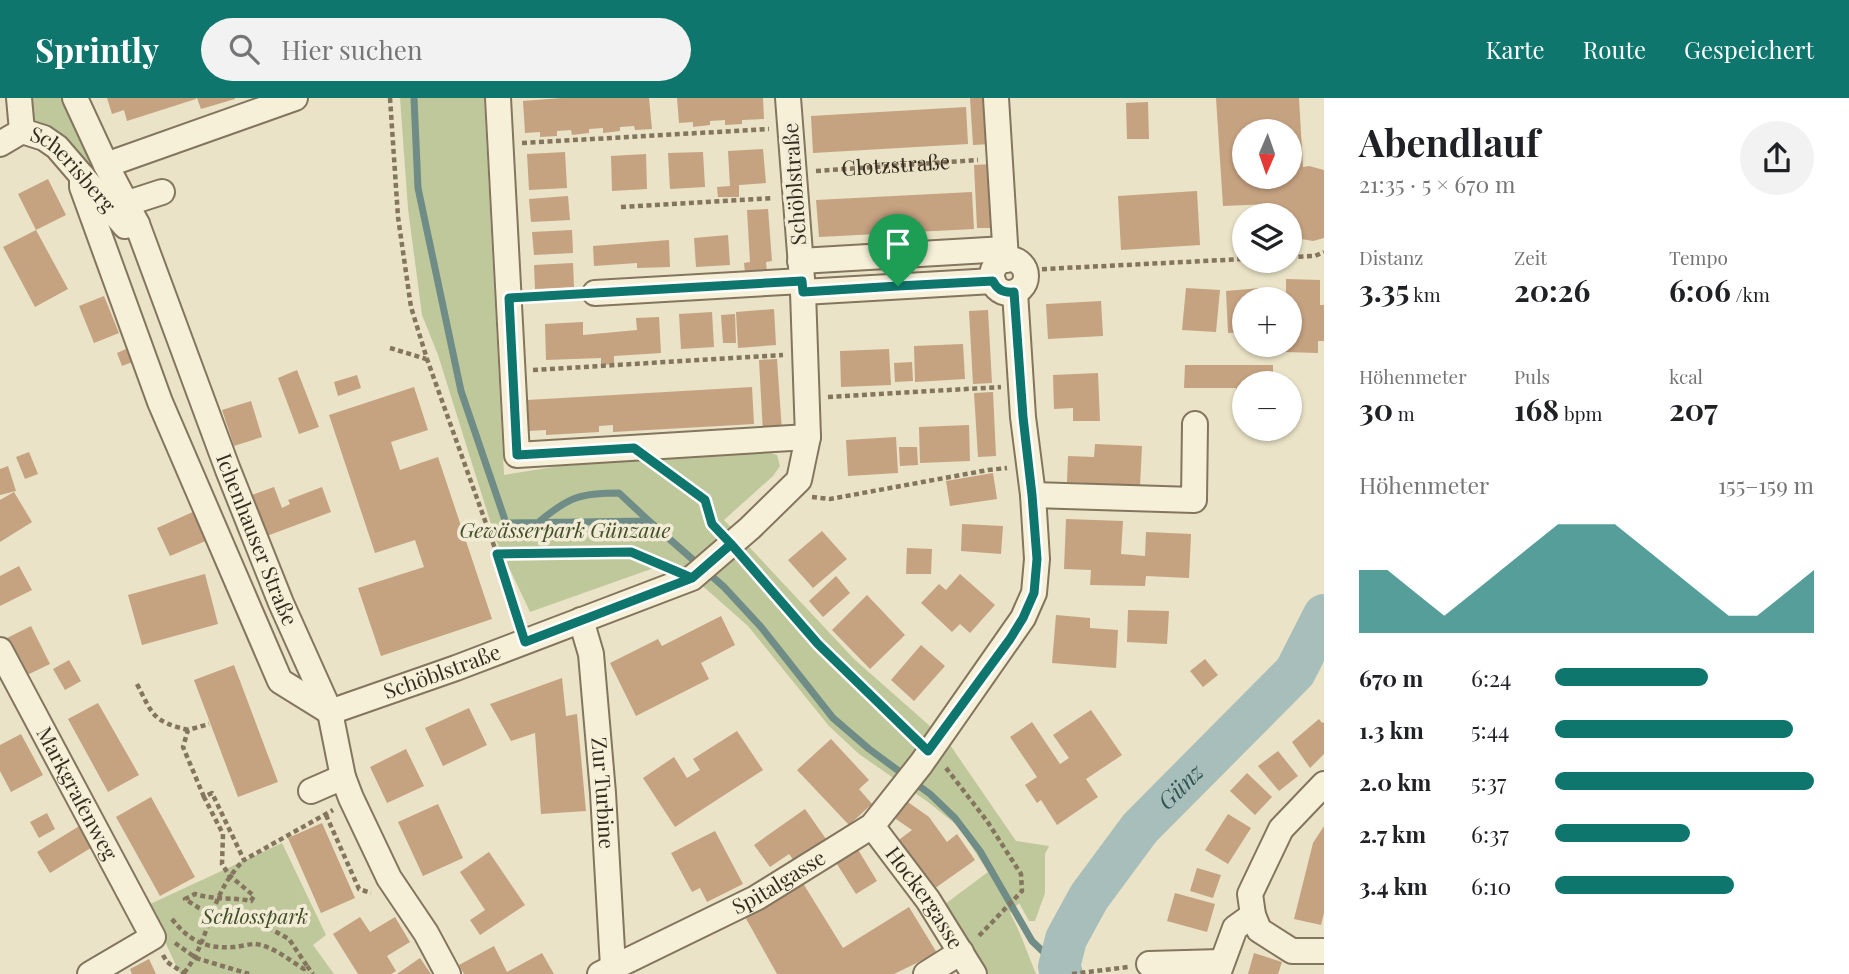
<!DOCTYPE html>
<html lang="de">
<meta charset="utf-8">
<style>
:root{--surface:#fff;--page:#f2f2f2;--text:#202124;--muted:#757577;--accent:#0f766e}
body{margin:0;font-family:"Playfair Display",serif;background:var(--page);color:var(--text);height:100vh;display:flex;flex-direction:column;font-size:26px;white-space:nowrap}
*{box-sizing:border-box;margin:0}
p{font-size:23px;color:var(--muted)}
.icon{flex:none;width:38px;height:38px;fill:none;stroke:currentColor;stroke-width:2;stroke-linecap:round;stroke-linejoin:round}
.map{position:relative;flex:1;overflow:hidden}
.panel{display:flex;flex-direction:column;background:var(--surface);width:525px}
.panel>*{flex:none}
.needle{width:46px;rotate:182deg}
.controls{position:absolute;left:1232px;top:21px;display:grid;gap:14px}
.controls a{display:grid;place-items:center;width:70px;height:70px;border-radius:50%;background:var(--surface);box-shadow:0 2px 5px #0004;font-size:35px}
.pin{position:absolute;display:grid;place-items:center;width:60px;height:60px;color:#fff;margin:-72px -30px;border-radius:50% 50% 50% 0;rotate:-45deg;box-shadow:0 0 7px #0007}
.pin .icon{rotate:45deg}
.round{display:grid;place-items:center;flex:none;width:74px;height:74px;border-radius:37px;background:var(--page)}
.head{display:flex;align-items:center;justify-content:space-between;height:119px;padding:0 35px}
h1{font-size:38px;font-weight:700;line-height:52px}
.metrics{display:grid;grid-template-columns:repeat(3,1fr);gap:10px;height:119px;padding:7px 35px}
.metrics div{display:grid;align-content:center}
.metrics b{font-size:30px;font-weight:700}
.metrics small{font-size:19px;font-weight:400}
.metrics p{font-size:19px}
.chart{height:196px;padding:14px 35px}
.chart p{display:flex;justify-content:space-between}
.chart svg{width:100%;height:126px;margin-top:7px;fill:var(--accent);opacity:.7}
ul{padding:0 35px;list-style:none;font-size:23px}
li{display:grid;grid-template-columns:112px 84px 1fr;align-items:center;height:52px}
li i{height:18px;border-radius:9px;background:var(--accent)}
header{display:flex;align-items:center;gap:42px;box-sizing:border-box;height:98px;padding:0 35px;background:var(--accent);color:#fff}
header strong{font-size:33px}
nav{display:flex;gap:38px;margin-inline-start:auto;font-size:24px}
.search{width:490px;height:63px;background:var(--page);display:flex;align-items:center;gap:18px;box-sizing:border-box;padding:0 24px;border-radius:38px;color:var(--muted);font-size:26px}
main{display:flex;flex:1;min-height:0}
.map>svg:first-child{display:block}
.green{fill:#bfc89b}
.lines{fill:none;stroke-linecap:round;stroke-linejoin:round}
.stream{stroke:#6f8c87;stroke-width:7}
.river{stroke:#a8beba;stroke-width:42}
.building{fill:#c5a280;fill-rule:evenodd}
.minor-casing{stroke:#84755e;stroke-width:28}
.path{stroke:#84755e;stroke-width:4.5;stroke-dasharray:5 3.5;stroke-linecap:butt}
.minor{stroke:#f6f0d9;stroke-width:24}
.route-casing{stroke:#fff;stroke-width:14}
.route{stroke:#0f766e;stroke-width:9}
.labels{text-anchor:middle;stroke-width:7;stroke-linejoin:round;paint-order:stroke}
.street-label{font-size:21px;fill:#362c20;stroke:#f2ecd6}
.park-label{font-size:21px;font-style:italic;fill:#435029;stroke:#f2ecd6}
.water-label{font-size:23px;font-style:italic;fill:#315354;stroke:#f2ecd6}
</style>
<header>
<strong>Sprintly</strong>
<div class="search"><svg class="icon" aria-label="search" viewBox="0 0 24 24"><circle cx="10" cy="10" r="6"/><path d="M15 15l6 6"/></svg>Hier suchen</div>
<nav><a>Karte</a><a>Route</a><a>Gespeichert</a></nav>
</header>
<main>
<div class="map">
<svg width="1324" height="876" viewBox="0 0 1324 876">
<rect width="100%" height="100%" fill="#eae3c7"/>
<path class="green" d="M25 0H64L115 95C92 76 26 29 25 0Z
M400 0H484L504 377 585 364 768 354 777 357 780 368 773 378 724 422 854 561 948 644 1016 743 1049 748 1045 756V795L1035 823H1029L1019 805 1010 815C1021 835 1027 855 1036 876H981L941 809 988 774 959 729 928 704 859 656 829 628 748 528 705 490 668 465 530 514 496 442 438 257 422 217 408 111Z
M282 745 326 837 313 847 334 876H180L148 807Z"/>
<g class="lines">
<path class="stream" d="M414 0 418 90 461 293 506 425 649 423 724 489 761 529 833 620 869 651 930 696 955 720 980 753 1032 843 1059 869
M540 423C569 399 580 395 619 395L649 423"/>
<path class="river" id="s1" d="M1062 876 1059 869 1066 841 1089 799 1140 730 1295 574 1324 517"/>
</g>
<path class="building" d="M107 0H196V1L127 23 124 12 112 16Z
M197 0H235V1L201 11Z
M562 0H649L652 31 635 32 634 28 620 29V33L603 35V30L589 31V35L572 37 571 32 557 33V38L540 39V34L525 35 523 3Z
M677 0H763L764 21 742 22V26L725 27V22L710 23V27L693 29V24L679 25Z
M970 0H988L991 46 973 47Z
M1216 0H1299L1303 69 1309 68 1324 72V140L1313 143 1290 139V117H1273L1271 106 1223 108ZM1244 33H1290V79H1244Z
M1148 4 1149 41H1127L1126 5Z
M966 9 968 46 813 55 811 18Z
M763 51 766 85 739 87V99H718L717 89 730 88 728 53Z
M565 54 567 90 529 92 527 56Z
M703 54 705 89 670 91 668 55Z
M646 56 647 91 612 93 611 58Z
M994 66 997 130H977L974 67Z
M48 81 66 117 36 132 18 96Z
M1197 93 1200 147 1121 152 1118 98Z
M972 94 974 131 819 139 816 102Z
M568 98 570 122 531 124 529 101Z
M768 111 772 163 766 164 767 174 745 175 744 165 750 164 747 112Z
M36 132 68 191 35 209 3 149Z
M572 132 573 155 534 157 532 134Z
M728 137 730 167 696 169 694 140Z
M669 142 670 169 637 170V165L594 168 593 148Z
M573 165 574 189 535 191 534 167Z
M1286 181 1320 182V207H1324V243H1318V255L1285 254V247H1290V201H1286Z
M1186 190 1220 192 1216 234 1182 232Z
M1260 190V201H1244V234L1228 235 1226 193Z
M104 198 119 235 94 245 79 208Z
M1101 203 1103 238 1048 241 1046 206Z
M774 211 776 247 738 250 736 214Z
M988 212 992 285 973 286 969 213Z
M712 214 714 249 681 251 679 216Z
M735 216 736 245H723L721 217Z
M659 219 661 255 614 258V266L601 267V260L546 262 545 226 583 224V237L637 232 636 220Z
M963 246 965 281 915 284 914 248Z
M133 248 138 262 122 268 117 255Z
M889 251 891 287 841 289 840 253Z
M777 261 782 334 763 335 759 262Z
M912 264 913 283 895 284 894 265Z
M1185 267H1273V285H1244V311H1236V290H1184Z
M297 272 319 329 299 336 278 280Z
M1098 275 1100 323H1073V310L1054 311 1053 277Z
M357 277 361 290 338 298 334 284Z
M414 289 428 332 391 344 400 372 438 359 492 521 381 558 358 490 424 469 415 442 375 455 329 317Z
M752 289 754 326 613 334V327L599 328V334L546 337V332L528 333 527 302Z
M993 294 996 358 978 359 974 295Z
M251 303 262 339 234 348 222 312Z
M969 327 970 363 920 365 919 329Z
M896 339 898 375 848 378 846 342Z
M1095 346 1142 348 1140 388 1067 384 1068 358 1094 359Z
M899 349H917L918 367 900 368Z
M29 354 38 376 25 381 16 359Z
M8 368 16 393 0 397V371Z
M993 375 997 401 950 408 946 383Z
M274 389 282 410 290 406 288 402 322 389 331 414 264 439 249 398Z
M14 394 32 424 0 444V402Z
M195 413 208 442 170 458 157 430Z
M1066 421 1123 423 1121 456 1145 458 1146 434 1191 436 1189 480 1146 478 1145 488 1090 487 1091 472 1064 471Z
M962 426 1003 428 1001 456 961 453Z
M822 433 847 461 813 490 788 462Z
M907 450 932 451 931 476H906Z
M19 468 32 492 0 508V478Z
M205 476 218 526 142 547 128 497Z
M960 476 995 507 970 535 960 526 952 534 921 505 939 486 946 492Z
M836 478 850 495 823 519 809 503Z
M867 497 905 537 870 571 832 532Z
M1128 512 1169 513 1167 546 1127 544Z
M1056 517 1090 520V530L1118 532 1116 570 1052 565Z
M721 518 735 547 701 565 709 581 636 618 610 565 658 541 662 548Z
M31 528 50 566 25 578 7 540Z
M921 547 945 568 914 603 891 582Z
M1205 561 1218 577 1203 589 1190 573Z
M69 562 81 583 65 592 53 571Z
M234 567 278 684 238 699 194 582Z
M562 580 566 618 577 616 586 713 541 716 535 635 511 643 490 606Z
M98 605 139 677 108 694 68 621Z
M469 610 487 647 443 668 425 630Z
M1091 612 1122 657 1086 681 1098 699 1057 727 1041 702 1037 705 1025 687 1037 679 1010 639 1032 624 1060 666 1069 660 1053 637Z
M1319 621 1322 625 1324 624V656L1310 670 1292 644Z
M737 633 763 672 675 729 643 680 674 659 687 680 700 672 693 661Z
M21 636 43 677 11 694 0 673V647Z
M831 641 869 682 859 691 872 706 849 727 797 672Z
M406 651 424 688 387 705 370 669Z
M1278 653 1298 678 1279 693 1258 668Z
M1247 675 1272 699 1255 717 1230 693Z
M151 699 195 779 160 798 116 719Z
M905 702 929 719 947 744 957 736 975 762 931 793 896 744 912 732 893 719Z
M438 706 463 760 423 778 398 724Z
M805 711 826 741 795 764 789 756 770 769 754 747Z
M47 715 55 731 39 740 30 724Z
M1228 716 1251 730 1228 766 1205 752Z
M322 725 355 800 321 815 288 740Z
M81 727 94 748 50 775 37 754Z
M1324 728V815L1321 827 1294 821 1313 745Z
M715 733 743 786 707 804 700 790 692 794 671 755Z
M857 750 877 783 856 796 835 763Z
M489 754 525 807 480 837 470 822 485 812 460 774Z
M1197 770 1221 777 1213 800 1190 793Z
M801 782 843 850 909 809 937 855 894 876H777L744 817Z
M1175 795 1215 806 1207 834 1167 823Z
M360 819 370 834 395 819 410 844 387 858 396 873 391 876H358L333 836Z
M494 848 507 874 542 855 554 876H464L459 867Z
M1254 855 1282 864 1278 876H1248Z
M420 860 431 876H397Z
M149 861 156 876H132L130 871Z"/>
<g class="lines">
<g class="minor-casing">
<g id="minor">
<path d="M19 0 22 33"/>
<path id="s3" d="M75 0 106 67 137 126 228 372 281 505 330 614 343 679 351 700 389 780 426 835 448 876"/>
<path d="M498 0 517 357 808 339"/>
<path d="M996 0 1006 162"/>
<path id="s4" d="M0 46 22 33 44 40 57 49 125 128 137 126"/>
<path d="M106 67 295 0"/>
<path d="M82 78V89L160 304 280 583 330 614"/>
<path d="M128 105 162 94"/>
<circle cx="1009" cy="178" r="17"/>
<path d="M800 163 1005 151"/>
<path d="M803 194 993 183"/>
<path d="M595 195 802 183"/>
<path d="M1033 397 1194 402 1195 326"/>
<path id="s5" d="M581 522 591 556 603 695 613 869"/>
<path id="s6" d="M0 552 153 839 90 876"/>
<path id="s7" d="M330 614 456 570 692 480 750 430 799 382 808 339 803 194 788 0"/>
<path d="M1324 686 1281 731 1250 796 1253 817 1259 832 1292 853H1324"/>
<path d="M311 693 343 679"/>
<path id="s8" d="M872 728 928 802 974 876"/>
<path d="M1149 866 1221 864"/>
<path id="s9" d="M600 876 756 800 872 728 921 666 1023 520 1034 495 1037 461 1033 397 1023 319 1015 194"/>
<path d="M926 876 961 854"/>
<path d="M1218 876 1235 830 1253 817"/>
</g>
</g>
<g class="path">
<path d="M390 0 398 119 411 209 427 261 497 456 631 454 659 467"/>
<path d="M522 45 769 31"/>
<path id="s2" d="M816 73 978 62"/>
<path d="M621 109 773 100"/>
<path d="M1290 159 1315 158 1324 154"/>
<path d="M1025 172 1244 161"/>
<path d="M531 198 575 196"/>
<path d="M390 250 426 261"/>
<path d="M533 272 783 257"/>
<path d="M828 299 1001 289"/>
<path d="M666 372 705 402 712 426 717 431"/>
<path d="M812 399 830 401 988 372 1007 370"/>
<path d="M497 456 518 522"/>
<path d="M745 460 818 546 914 640"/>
<path d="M137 586C153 617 152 623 188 632"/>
<path d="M946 670 987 723 1021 776 1022 793 977 840"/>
<path d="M204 699 183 649 188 632 209 626"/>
<path d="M326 717 359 791 371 795"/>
<path d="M172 821C189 843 206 851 233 849 240 849 248 846 255 846 273 848 289 862 304 871L307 868 289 841 260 825 227 820 199 810 185 801 195 796C213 802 232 799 251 803L254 798 229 777 222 766 223 736 204 699 212 695 244 762 333 712"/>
<path d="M175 845 196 860 249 876"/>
<path d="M163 857 167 864 185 876"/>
<path d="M307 868 313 876"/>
<path d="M184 875C213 838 207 799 244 762"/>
<path d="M1072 876 1128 869"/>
</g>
<use href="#minor" class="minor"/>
</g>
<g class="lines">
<g class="route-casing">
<path id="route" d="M898 188 803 194 802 183 509 200 517 357 634 350 705 402 712 426 731 446 692 480 525 544 497 456 631 454 692 480 729 448 731 446 818 546 928 653 1010 541 1023 520 1034 495 1037 461 1032 397 1023 319 1014 194C1004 195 997 192 993 183L898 188"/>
</g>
<use href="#route" class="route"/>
</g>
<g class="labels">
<g class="street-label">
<text dy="7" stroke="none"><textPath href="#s2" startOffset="80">Clotzstraße</textPath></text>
<text dy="7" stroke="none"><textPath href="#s4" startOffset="91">Scherisberg</textPath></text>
<text transform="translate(795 86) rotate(-94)" y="7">Schöblstraße</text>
<text dy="7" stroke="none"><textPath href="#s3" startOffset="478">Ichenhauser Straße</textPath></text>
<text dy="7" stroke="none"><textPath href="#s7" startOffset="119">Schöblstraße</textPath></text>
<text dy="7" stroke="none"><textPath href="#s5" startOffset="175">Zur Turbine</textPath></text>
<text dy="7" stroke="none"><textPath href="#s6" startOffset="163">Markgrafenweg</textPath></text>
<text dy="7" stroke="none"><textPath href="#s9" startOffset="201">Spitalgasse</textPath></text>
<text dy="7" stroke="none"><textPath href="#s8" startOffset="89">Hockergasse</textPath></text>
</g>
<g class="park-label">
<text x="565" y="440">Gewässerpark Günzaue</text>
<text x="255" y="826">Schlosspark</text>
</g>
<g class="water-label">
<text dy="8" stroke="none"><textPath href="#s1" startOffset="228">Günz</textPath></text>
</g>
</g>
</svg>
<div class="controls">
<a><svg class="needle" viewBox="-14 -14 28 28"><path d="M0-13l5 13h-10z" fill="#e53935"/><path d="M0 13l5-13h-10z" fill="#757577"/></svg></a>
<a><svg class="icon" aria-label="layers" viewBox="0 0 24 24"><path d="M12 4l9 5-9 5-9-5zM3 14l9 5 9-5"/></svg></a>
<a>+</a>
<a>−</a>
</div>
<div class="pin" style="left:898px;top:188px;background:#1e9e55"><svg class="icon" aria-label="arrive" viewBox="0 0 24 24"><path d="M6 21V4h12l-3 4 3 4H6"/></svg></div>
</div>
<section class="panel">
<div class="head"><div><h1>Abendlauf</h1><p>21:35 · 5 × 670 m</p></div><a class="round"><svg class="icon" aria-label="share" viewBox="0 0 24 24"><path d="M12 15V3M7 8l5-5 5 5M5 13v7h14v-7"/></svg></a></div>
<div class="metrics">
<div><p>Distanz</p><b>3.35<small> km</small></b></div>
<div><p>Zeit</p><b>20:26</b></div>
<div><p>Tempo</p><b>6:06<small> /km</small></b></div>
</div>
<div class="metrics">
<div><p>Höhenmeter</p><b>30<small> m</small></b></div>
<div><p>Puls</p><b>168<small> bpm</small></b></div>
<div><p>kcal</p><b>207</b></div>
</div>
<div class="chart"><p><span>Höhenmeter</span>155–159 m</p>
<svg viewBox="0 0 160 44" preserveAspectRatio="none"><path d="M0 44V22L10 22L20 30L30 38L40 30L50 22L60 14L70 6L80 6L90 6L100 14L110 22L120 30L130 38L140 38L150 30L160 22V44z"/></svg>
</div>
<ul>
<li><b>670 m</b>6:24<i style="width:59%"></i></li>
<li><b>1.3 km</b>5:44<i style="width:92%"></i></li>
<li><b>2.0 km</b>5:37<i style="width:100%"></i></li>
<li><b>2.7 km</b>6:37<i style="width:52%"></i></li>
<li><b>3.4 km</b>6:10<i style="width:69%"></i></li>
</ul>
</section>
</main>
